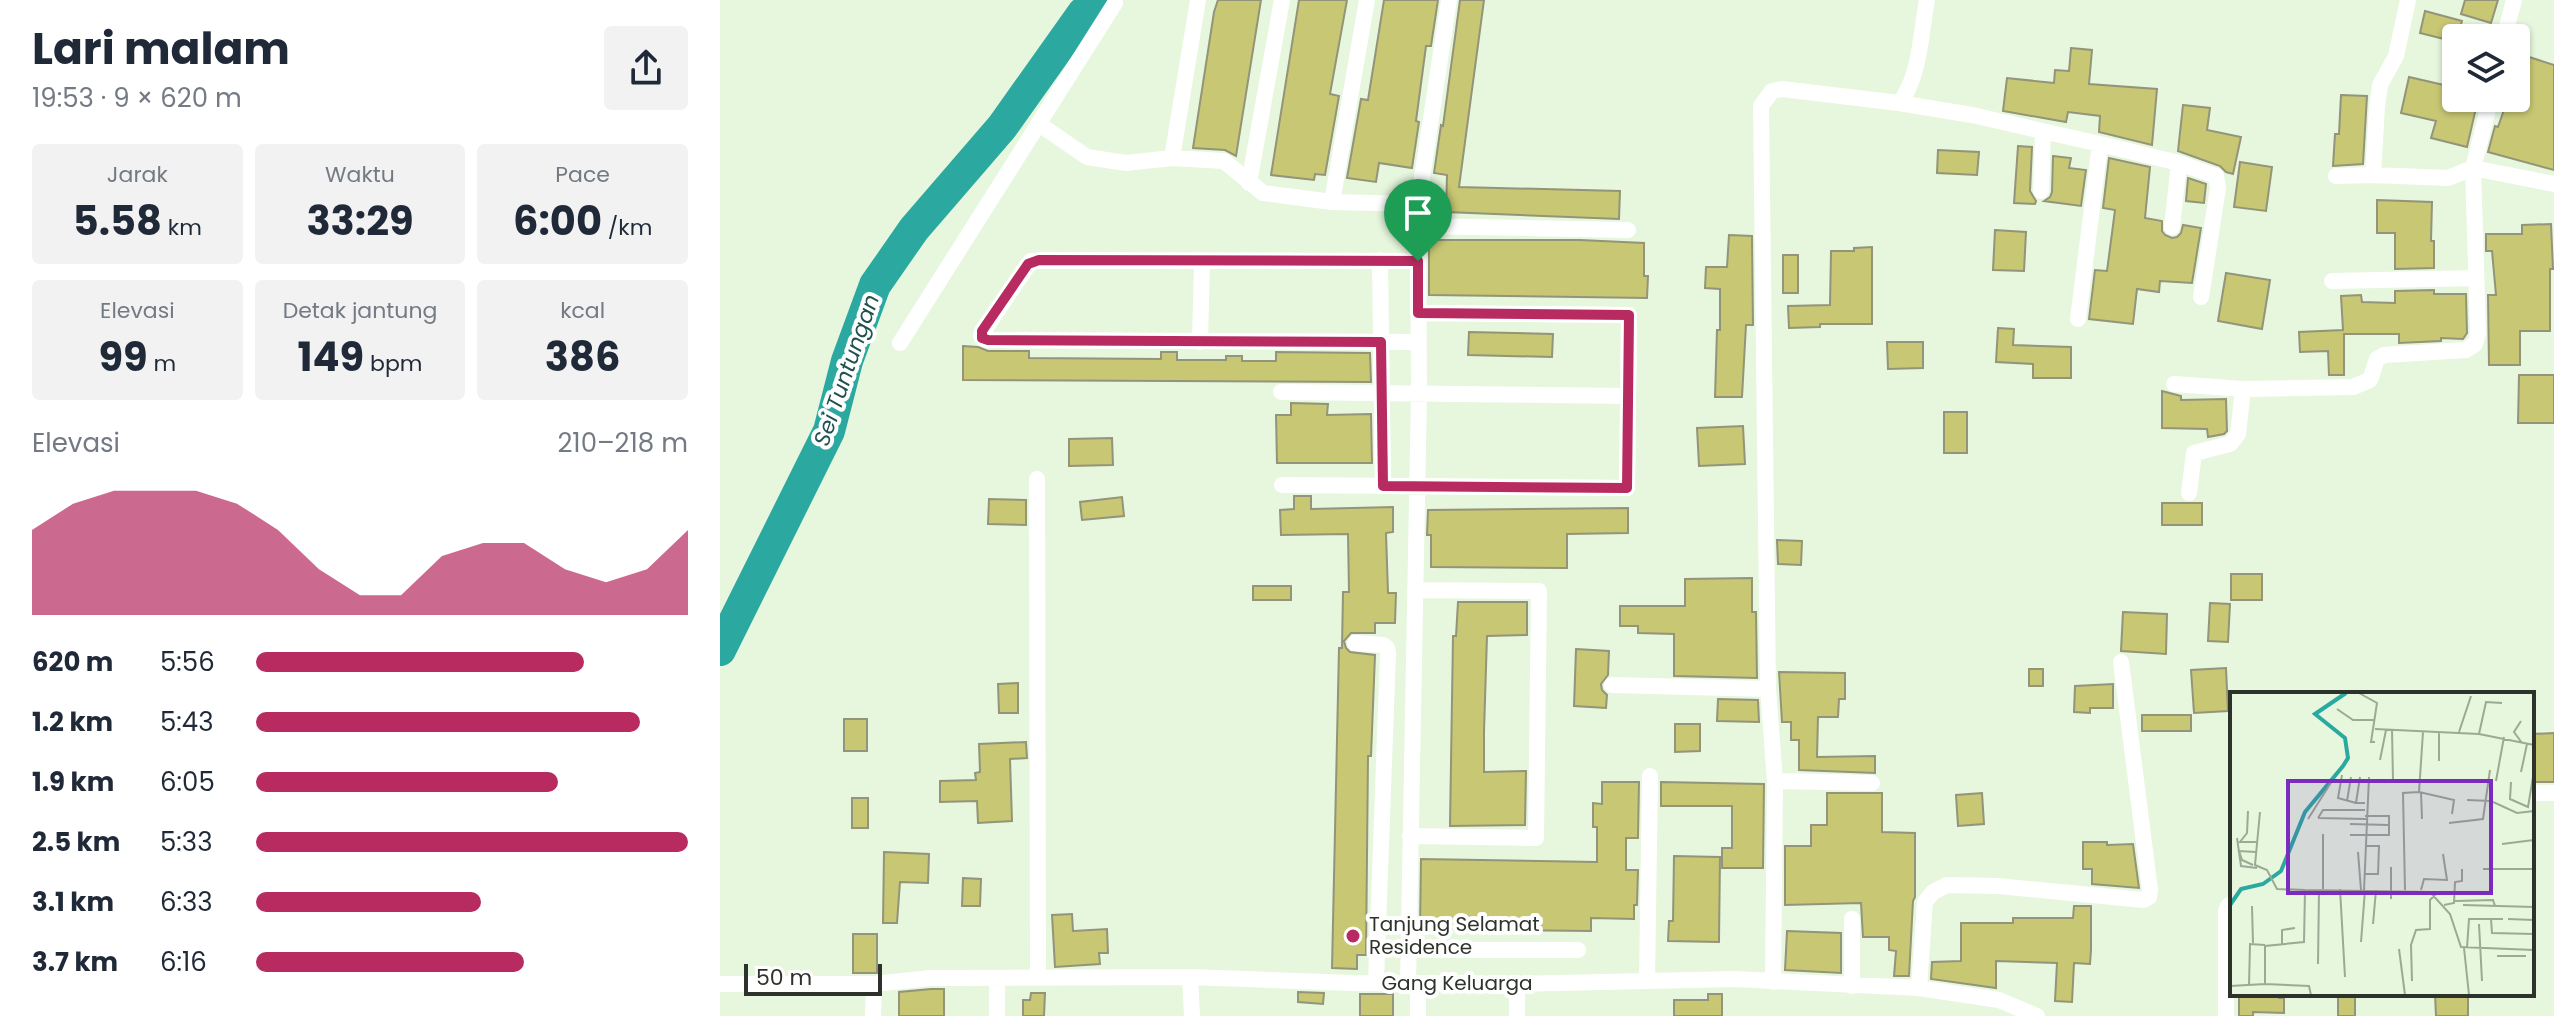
<!DOCTYPE html>
<html lang="id">
<meta charset="utf-8">
<style>
:root{--surface:#fff;--page:#f2f2f3;--text:#1f2937;--muted:#747a83;--accent:#b72b61}
body{margin:0;font-family:Poppins,sans-serif;background:var(--page);color:var(--text);height:100vh;display:flex;flex-direction:column;font-size:30px;white-space:nowrap}
*{box-sizing:border-box;margin:0}
p{font-size:26px;color:var(--muted)}
.icon{flex:none;width:44px;height:44px;fill:none;stroke:currentColor;stroke-width:2;stroke-linecap:round;stroke-linejoin:round}
.map{position:relative;flex:1;overflow:hidden}
.panel{display:flex;flex-direction:column;background:var(--surface);width:720px}
.panel>*{flex:none}
.fabs{position:absolute;left:1722px;top:24px;display:grid;gap:16px}
.fabs a{display:grid;place-items:center;width:88px;height:88px;border-radius:8px;background:var(--surface);box-shadow:0 2px 6px #0004;font-size:40px}
.scale{position:absolute;left:24px;bottom:20px;width:138px;box-sizing:border-box;padding-left:8px;border:4px solid #2d332a;border-top:0;font-size:22px;line-height:28px;white-space:nowrap;color:#2d332a;-webkit-text-stroke:6px #fefefe;paint-order:stroke}
.pin{position:absolute;display:grid;place-items:center;width:68px;height:68px;color:#fff;margin:-82px -34px;border-radius:50% 50% 50% 0;rotate:-45deg;box-shadow:0 0 8px #0007}
.pin .icon{rotate:45deg}
.round{display:grid;place-items:center;flex:none;width:84px;height:84px;border-radius:8px;background:var(--page)}
.headline{display:flex;align-items:center;justify-content:space-between;height:136px;padding:0 32px}
h1{font-size:44px;font-weight:700;line-height:60px}
.metrics{display:grid;grid-template-columns:repeat(3,1fr);gap:12px;height:136px;padding:8px 32px}
.metrics div{display:grid;align-content:center;border-radius:8px;background:var(--page);text-align:center}
.metrics b{font-size:40px;font-weight:700}
.metrics small{font-size:22px;font-weight:400}
.metrics p{font-size:22px}
.chart{height:224px;padding:16px 32px}
.chart p{display:flex;justify-content:space-between}
.chart svg{width:100%;height:144px;margin-top:8px;fill:var(--accent);opacity:.7}
ul{padding:0 32px;list-style:none;font-size:26px}
li{display:grid;grid-template-columns:128px 96px 1fr;align-items:center;height:60px}
li i{height:20px;border-radius:10px;background:var(--accent)}
main{display:flex;flex:1;min-height:0}
.map>svg:first-child{display:block}
.lines{fill:none;stroke-linecap:round;stroke-linejoin:round}
.river{stroke:#2ba9a0;stroke-width:32}
.building{fill:#c7c774;stroke:#939479;stroke-width:2}
.street{stroke:#fff;stroke-width:16}
.route-casing{stroke:#fff;stroke-width:16}
.route{stroke:#b72b61;stroke-width:10}
.poi-dot{fill:#b72b61;stroke:#fefefe;stroke-width:3}
.labels{text-anchor:middle;stroke-width:8;stroke-linejoin:round;paint-order:stroke}
.poi-label{font-size:20px;fill:#2d332a;stroke:#fefefe;text-anchor:start}
.street-label{font-size:20px;fill:#2d332a;stroke:#fefefe}
.water-label{font-size:22px;font-style:italic;fill:#1f514e;stroke:#fefefe}
.inset-river{fill:none;stroke:#2ba9a0;stroke-width:4}
.inset-road{fill:none;stroke:#9ca995;stroke-width:2}
.view{fill:#7b2cbf;fill-opacity:0.15;stroke:#7b2cbf;stroke-width:4}
.inset-edge{fill:none;stroke:#2d332a;stroke-width:4}
</style>
<main>
<section class="panel">
<div class="headline"><div><h1>Lari malam</h1><p>19:53 · 9 × 620 m</p></div><a class="round"><svg class="icon" aria-label="share" viewBox="0 0 24 24"><path d="M12 15V3M7 8l5-5 5 5M5 13v7h14v-7"/></svg></a></div>
<div class="metrics">
<div><p>Jarak</p><b>5.58<small> km</small></b></div>
<div><p>Waktu</p><b>33:29</b></div>
<div><p>Pace</p><b>6:00<small> /km</small></b></div>
</div>
<div class="metrics">
<div><p>Elevasi</p><b>99<small> m</small></b></div>
<div><p>Detak jantung</p><b>149<small> bpm</small></b></div>
<div><p>kcal</p><b>386</b></div>
</div>
<div class="chart"><p><span>Elevasi</span>210–218 m</p>
<svg viewBox="0 0 160 44" preserveAspectRatio="none"><path d="M0 44V18L10 10L20 6L30 6L40 6L50 10L60 18L70 30L80 38L90 38L100 26L110 22L120 22L130 30L140 34L150 30L160 18V44z"/></svg>
</div>
<ul>
<li><b>620 m</b>5:56<i style="width:76%"></i></li>
<li><b>1.2 km</b>5:43<i style="width:89%"></i></li>
<li><b>1.9 km</b>6:05<i style="width:70%"></i></li>
<li><b>2.5 km</b>5:33<i style="width:100%"></i></li>
<li><b>3.1 km</b>6:33<i style="width:52%"></i></li>
<li><b>3.7 km</b>6:16<i style="width:62%"></i></li>
</ul>
</section>
<div class="map">
<svg width="1834" height="1016" viewBox="0 0 1834 1016">
<rect width="100%" height="100%" fill="#e6f7dd"/>
<g class="lines">
<path class="river" d="M0 650 109 431 127 361 155 285 194 229 282 127 363 13 378 0"/>
</g>
<path class="building" d="M498 0H541L516 156 505 150 473 148 494 12Z
M579 0H627L610 94 619 96 605 175 595 174 594 180 551 175Z
M664 0H718L711 46H706L696 121 699 122 692 168 659 163 656 182 627 178 641 99 648 100Z
M740 0H764L739 187 900 191 899 219 726 212 727 175 714 173 721 125 723 126Z
M1745 0H1778L1771 23 1741 14Z
M1705 11 1742 21 1736 42 1700 33Z
M1351 48 1372 50 1369 84 1437 89 1432 145 1379 132 1380 116 1348 112 1346 122 1283 111 1287 78 1334 83 1335 70 1349 71Z
M1806 56 1834 65V170L1768 152 1775 126 1778 127 1788 98H1796V70L1801 72Z
M1731 58H1736V103L1756 108 1747 147 1711 138 1716 121 1681 113 1689 77 1724 85Z
M1621 95 1647 96 1643 164 1613 166 1615 134H1619Z
M1463 105 1490 108 1487 130 1521 137 1513 174 1506 172 1500 166 1458 151Z
M1298 146 1312 147 1310 191 1316 201 1315 204 1294 203Z
M1218 150 1259 152 1257 175 1217 173Z
M1333 156 1351 158 1349 168 1366 170 1361 206 1324 201 1330 197 1332 192Z
M1389 158 1430 167 1425 218 1442 221V231L1445 235 1452 238 1457 237 1461 233 1463 225 1481 228 1472 283 1440 281 1439 292 1417 289 1413 324 1369 319 1375 270 1387 271 1395 210 1383 208Z
M1520 162 1552 167 1546 211 1514 207Z
M1468 178 1486 184 1484 203 1466 201Z
M1657 200 1712 202 1711 241H1714V268L1675 269V233H1657Z
M1831 224 1833 269H1830V331H1800V365H1769L1768 295H1776L1772 251H1766V234H1802V225Z
M1275 230 1306 232 1304 271 1273 270Z
M1009 235 1032 236 1033 325H1026L1022 397H995L997 330H1000V289L985 288 986 267H1007Z
M709 240H860L924 243V276H928L927 298 709 295Z
M1152 247V324H1100V327L1069 328 1068 306 1110 305 1111 251H1134V248Z
M1063 255H1078V293H1063Z
M1506 273 1550 280 1542 329 1498 321Z
M1714 290V294H1746L1747 333 1743 339 1721 338V341L1679 343V334H1624V375H1609L1608 351 1580 352 1579 332 1623 330 1621 296 1641 295 1642 302 1675 303V291Z
M1278 328 1294 329 1293 345 1351 347V378H1313V364L1276 362Z
M749 332 833 334 832 357 748 355Z
M1167 342H1203V368L1168 369Z
M243 346 258 347 268 351H309V358L441 359V352H457V360H506V356H522V361H556V352L650 353 651 382 243 380Z
M1799 375H1834V423H1798Z
M1442 391 1461 396V400L1506 399 1507 431 1504 434 1488 437 1487 429 1442 428Z
M571 403 608 404 607 415 651 414 652 463H557L556 415H571Z
M1224 412H1247V453H1224Z
M1023 426 1025 464 979 466 977 428Z
M392 438 393 465 349 466V439Z
M574 496H591V509L673 507V532L666 533 668 593H676L675 623H655V633H631L624 641 626 648 630 652 655 655 651 756H648L646 955H637V969L612 968 619 648H622L623 592H629L628 534 561 535 560 510 574 509Z
M402 497 404 516 362 520 360 502Z
M269 499 306 500V525L268 524Z
M1442 503H1482V525H1442Z
M908 508V533L847 534V568L711 567V535H707L708 510Z
M1057 540 1082 541 1081 565 1058 564Z
M1511 574H1542V600H1511Z
M1032 578V612H1036L1037 678 954 676V634L918 633V626H900V606H965V579Z
M533 586H571V600H533Z
M738 602H807V635L767 636 764 732V772L806 771 805 825 730 826 733 636H736Z
M1490 603 1510 604 1508 642 1488 641Z
M1403 612 1447 614 1446 654 1401 651Z
M856 649 889 651 888 675 881 684 882 690 887 695 886 708 854 706Z
M1506 668 1508 711 1474 713 1471 670Z
M1309 669H1323V686H1309Z
M1059 672 1125 673V699H1119L1118 717H1098L1097 757 1155 756V773L1079 770V740H1071V722H1062Z
M298 683V713H279L278 684Z
M1393 684V708H1370V713L1354 712 1355 686Z
M998 699 1038 700 1039 722 997 721Z
M1422 715H1471V731H1422Z
M124 719H147V751H124Z
M955 724H980V751L955 752Z
M1834 733V782H1812V734Z
M306 742 307 758 290 759 292 821 258 823 257 801 220 802V781L256 780 255 773 260 772 259 744Z
M882 782H919L918 838H906V870H918L917 905H914V919L871 918V931L700 929 701 859 877 862V827H873V803L882 804Z
M941 782 1044 784 1043 868H1002V848H1012V806H941Z
M1107 793H1162V832L1195 833V897L1193 901 1189 976H1174L1176 951 1169 950V937H1143L1141 903 1065 905V846H1091V825H1107Z
M1262 793 1264 824 1238 826 1236 795Z
M132 798H148V828H132Z
M1363 842H1387V845L1413 844 1419 888 1372 884V869H1363Z
M164 852 209 854 208 883 180 882 177 923H163Z
M954 856 1000 857 999 942 948 941 949 921H953Z
M243 878 261 879 260 906H242Z
M1354 906H1371V950L1370 964 1354 963 1352 1002 1335 1001 1337 963 1276 961V988L1211 979 1212 962 1241 961V923H1293V918H1353Z
M352 914 353 931 387 929 388 953H379L380 964 335 967 332 915Z
M1067 931 1121 933V973L1065 970Z
M133 934H157V973H133Z
M211 989H224V1016H179V992Z
M578 992 604 993 603 1004 578 1002Z
M311 993H325L324 1016H303V1000H310Z
M640 994H673V1016H640Z
M988 994H1002V1016H954V1000H988Z
M1519 994H1559V998H1564V1013L1533 1012V1016H1519Z
M1618 994H1635V1016H1618Z
M1715 994H1748V1016H1716Z"/>
<g class="lines">
<path class="street" d="M478 0 452 158 504 161 543 193 612 202
M647 0 612 202 698 204
M1207 0C1201 31 1200 79 1179 103L1252 115 1380 144 1459 163 1496 176 1498 188 1481 297
M1784 38 1794 0
M319 124 367 157 406 163 452 158
M1753 168 1834 184
M1653 175 1657 107 1660 85 1676 56 1688 0
M1616 176 1653 175 1728 178 1753 168
M529 183 562 0
M1321 191 1323 132
M698 226 908 230
M1452 227 1459 163
M660 260 663 486
M698 261H311L261 335 268 340 699 342
M1612 281 1756 278
M1358 319 1380 144
M480 342 482 262
M180 343 395 3
M1454 384 1523 389 1633 387 1650 380 1657 359 1664 355 1746 350 1755 344 1758 334 1753 168 1771 98
M561 392 908 396
M317 479 318 978
M562 485 907 488 909 315 698 313
M1469 493 1474 453 1510 444 1518 434 1523 389
M635 643 663 645 667 648 668 653 656 982
M892 685 1048 689
M1055 781 1152 783
M1812 793H1834
M690 836 816 838 819 591 695 590
M1132 919V986
M689 950H858
M470 977 472 1016
M927 980 930 776
M1053 982 1055 781 1048 689 1041 106 1052 91 1062 89 1179 103
M688 983 699 393 698 204 729 0
M698 983V1016
M0 984H154
M1199 988 1205 902 1213 892 1227 885 1278 886 1424 900 1429 897 1430 890 1401 662
M153 1016 154 984 210 978 470 977 632 983 797 984 1014 979 1199 988 1279 1000 1317 1016
M277 1016V978
M797 1016V984
M1506 1016V911L1508 906 1512 904"/>
</g>
<g class="lines">
<g class="route-casing">
<path id="route" d="M319 260 698 261V313L909 315 907 488 663 486 661 342 268 340 262 338V331L308 264Z"/>
</g>
<use href="#route" class="route"/>
</g>
<circle class="poi-dot" cx="633" cy="936" r="8"/>
<g class="labels">
<g class="poi-label">
<text x="649" y="931">Tanjung Selamat<tspan x="649" dy="23">Residence</tspan></text>
</g>
<g class="street-label">
<text x="737" y="990">Gang Keluarga</text>
</g>
<g class="water-label">
<text transform="translate(126 370) rotate(-71)" y="8">Sei Tuntungan</text>
</g>
</g>
<g transform="translate(1510 692)">
<rect width="304" height="304" fill="#e6f7dd"/>
<path class="inset-river" d="M0 213 11 197 33 192 51 179 75 120 113 74 118 66 115 46 85 22 116 1"/>
<path class="inset-road" d="M129 1 147 11 141 50H145M107 17 123 28H145M291 29 284 40 292 51M145 37 249 42 304 53M162 38 163 88M193 40 189 100 224 108 222 122M209 40V69M229 40 241 4M249 42 256 10 272 11M150 68 156 38M291 80 297 52M112 83 108 106 126 111M130 85 126 111H135M266 89 274 45M281 90 280 107 298 115 304 79M191 101 192 127M237 108 261 109 287 121 304 119M117 109 121 85M261 109 262 134M18 119 17 141 10 150H28M30 120 25 173 37 178 47 197 75 198M88 126 93 118H135M88 126 136 127M78 127 102 89M219 131 253 127 260 78M120 132 158 133M93 142V197M120 143H159V124H135M7 146 11 174 27 176M272 152 304 148M128 160 131 198M23 173 12 168 9 159 26 160M253 177H304M135 182H148L149 154H135M110 197 115 285M134 198 139 85M175 198 173 101 189 100M191 198 194 187 217 188 213 162M161 207V175M225 209 263 208 265 214M214 213 224 211 225 190 232 189V177M233 213 304 215M22 214 23 251M261 227 262 241 304 242M278 227 304 228M143 232 146 198M249 232 252 289M131 250 135 198M52 253V238L65 236M234 256 239 303M237 256 239 227H273M169 257 175 303M267 264H296M88 272 89 198M182 289 181 253 186 238 200 237V208L206 202M0 294 35 292M19 294 20 252 35 253M81 303 79 294 35 292V254L74 250 75 198 200 200 220 222 231 255 304 258"/>
<path class="view" d="M58 89H261V201H58Z"/>
<rect width="304" height="304" class="inset-edge"/>
</g>
</svg>
<div class="fabs">
<a><svg class="icon" aria-label="layers" viewBox="0 0 24 24"><path d="M12 4l9 5-9 5-9-5zM3 14l9 5 9-5"/></svg></a>
</div>
<div class="scale">50 m</div>
<div class="pin" style="left:698px;top:261px;background:#1e9e55"><svg class="icon" aria-label="arrive" viewBox="0 0 24 24"><path d="M6 21V4h12l-3 4 3 4H6"/></svg></div>
</div>
</main>
